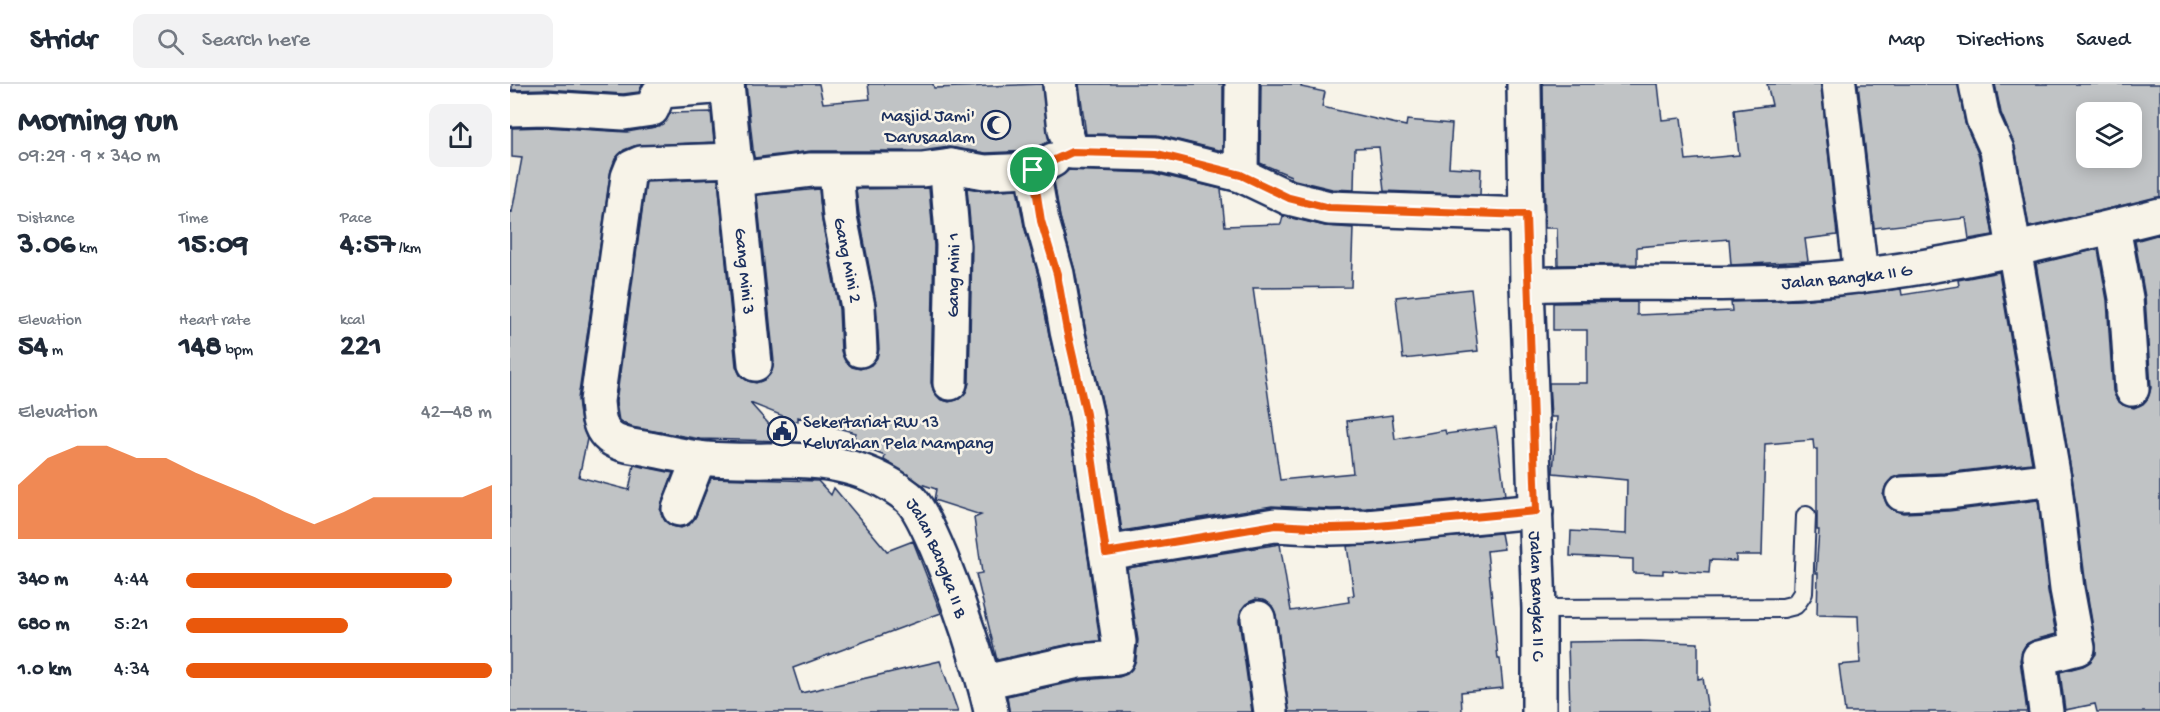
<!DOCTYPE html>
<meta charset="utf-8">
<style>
:root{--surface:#fff;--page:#f2f2f3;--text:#1f2937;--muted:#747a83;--line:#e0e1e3;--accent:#ea580c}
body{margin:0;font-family:"Gochi Hand",sans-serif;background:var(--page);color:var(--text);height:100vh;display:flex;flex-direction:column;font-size:22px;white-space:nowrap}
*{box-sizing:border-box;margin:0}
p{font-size:20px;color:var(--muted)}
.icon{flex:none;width:33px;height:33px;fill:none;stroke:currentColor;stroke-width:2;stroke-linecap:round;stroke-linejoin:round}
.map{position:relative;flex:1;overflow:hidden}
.details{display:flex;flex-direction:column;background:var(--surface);width:510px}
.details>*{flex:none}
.buttons{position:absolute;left:1566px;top:18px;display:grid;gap:12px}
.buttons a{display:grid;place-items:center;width:66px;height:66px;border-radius:12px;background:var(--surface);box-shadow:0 3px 15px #0003;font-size:30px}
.pin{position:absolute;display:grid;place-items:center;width:51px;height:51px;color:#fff;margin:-26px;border:3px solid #fff;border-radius:50%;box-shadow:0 2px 6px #0007}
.round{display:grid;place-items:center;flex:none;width:63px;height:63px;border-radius:12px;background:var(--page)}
.overview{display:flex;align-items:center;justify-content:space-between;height:102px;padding:0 18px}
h1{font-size:33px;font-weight:700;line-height:45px}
.metrics{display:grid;grid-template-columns:repeat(3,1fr);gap:9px;height:102px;padding:6px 18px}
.metrics div{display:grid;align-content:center}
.metrics b{font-size:30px;font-weight:700}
.metrics small{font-size:16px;font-weight:400}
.metrics p{font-size:16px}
.chart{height:168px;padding:12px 18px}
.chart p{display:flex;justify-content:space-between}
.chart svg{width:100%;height:108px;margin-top:6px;fill:var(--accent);opacity:.7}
ul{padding:0 18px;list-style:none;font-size:20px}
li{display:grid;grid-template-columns:96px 72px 1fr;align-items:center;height:45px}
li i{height:15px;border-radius:8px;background:var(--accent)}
header{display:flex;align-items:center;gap:36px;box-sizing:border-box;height:84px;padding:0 30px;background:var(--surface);border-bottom:2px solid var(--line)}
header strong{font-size:28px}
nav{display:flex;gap:33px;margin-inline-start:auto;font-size:21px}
.search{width:420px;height:54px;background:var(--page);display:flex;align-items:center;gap:15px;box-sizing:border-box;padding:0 21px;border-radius:12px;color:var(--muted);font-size:22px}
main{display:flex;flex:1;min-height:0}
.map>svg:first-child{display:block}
.building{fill:#c0c3c5;stroke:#1b2f5e;stroke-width:1.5;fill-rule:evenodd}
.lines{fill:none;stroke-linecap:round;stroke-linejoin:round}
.lane-casing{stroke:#1b2f5e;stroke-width:22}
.street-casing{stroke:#1b2f5e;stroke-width:38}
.lane{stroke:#f7f3e8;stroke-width:18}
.street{stroke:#f7f3e8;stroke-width:33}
.route-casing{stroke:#fff;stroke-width:12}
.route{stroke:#ea580c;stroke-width:8}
.labels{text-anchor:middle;stroke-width:5;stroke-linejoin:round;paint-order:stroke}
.poi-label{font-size:18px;fill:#1b2f5e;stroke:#f7f3e8;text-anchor:end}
.street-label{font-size:18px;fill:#1b2f5e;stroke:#f7f3e8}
</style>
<header>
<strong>Stridr</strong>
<div class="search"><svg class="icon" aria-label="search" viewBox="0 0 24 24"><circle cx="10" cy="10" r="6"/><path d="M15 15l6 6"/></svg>Search here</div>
<nav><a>Map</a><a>Directions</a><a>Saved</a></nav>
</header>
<main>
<section class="details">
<div class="overview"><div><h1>Morning run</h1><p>09:29 · 9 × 340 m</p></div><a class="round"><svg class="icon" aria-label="share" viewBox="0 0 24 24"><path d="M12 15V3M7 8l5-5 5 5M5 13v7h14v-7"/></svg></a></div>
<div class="metrics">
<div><p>Distance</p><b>3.06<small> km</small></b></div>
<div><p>Time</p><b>15:09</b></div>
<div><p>Pace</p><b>4:57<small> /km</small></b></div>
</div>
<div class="metrics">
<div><p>Elevation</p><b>54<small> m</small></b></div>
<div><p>Heart rate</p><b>148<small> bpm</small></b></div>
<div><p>kcal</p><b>221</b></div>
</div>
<div class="chart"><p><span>Elevation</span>42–48 m</p>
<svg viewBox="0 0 160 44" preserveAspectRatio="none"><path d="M0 44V22L10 11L20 6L30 6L40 11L50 11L60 17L70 22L80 27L90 33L100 38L110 33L120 27L130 27L140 27L150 27L160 22V44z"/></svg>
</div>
<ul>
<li><b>340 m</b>4:44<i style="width:87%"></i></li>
<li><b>680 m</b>5:21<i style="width:53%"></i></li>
<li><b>1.0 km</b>4:34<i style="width:100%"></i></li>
</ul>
</section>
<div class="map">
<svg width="1650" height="628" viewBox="0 0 1650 628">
<rect width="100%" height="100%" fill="#f7f3e8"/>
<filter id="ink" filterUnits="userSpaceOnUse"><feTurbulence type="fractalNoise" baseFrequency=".0167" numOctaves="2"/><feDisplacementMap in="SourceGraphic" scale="12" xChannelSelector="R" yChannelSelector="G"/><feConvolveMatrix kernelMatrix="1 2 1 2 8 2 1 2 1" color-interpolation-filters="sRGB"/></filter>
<g filter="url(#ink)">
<path class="building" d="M2 0H133L129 8 113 10 36 5 2 6Z
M236 0H309L313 19 360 15 358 0H423L424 4 532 0 539 58 518 67 476 69 439 63 411 67H301L244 74Z
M569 0H713V67L648 51 576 50Z
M751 0H792L791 3 815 8 812 23 896 42 897 36 942 40 939 83 971 85 970 111 874 107 869 63 845 64 844 106 822 105 785 96 780 94 781 92 750 79Z
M1033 0H1148L1152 36 1171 34 1176 76 1229 71 1224 26 1262 21 1257 0H1311L1327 151 1295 155 1298 177 1221 181 1219 155 1127 163V180L1048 181 1047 144H1035Z
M1348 0H1448L1455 39 1469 72 1483 151 1459 155 1456 134 1364 144Z
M1485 0H1650V113L1519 143 1505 63 1491 29ZM1576 28H1622V74H1576Z
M201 28 204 58 124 62 114 66 105 75 101 86 68 315 71 338 77 355 69 393 119 406 124 381 163 389 152 418 150 427 155 437 162 442 171 444 180 440 186 432 201 394 308 397 321 411 324 404 377 467 403 457 431 529 283 584 291 609 430 577 448 628H0V127L2 128 12 74 2 73V44L35 43 117 48 145 43 154 39 160 29Z
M559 86 644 89 711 105 715 142 771 140 773 132 815 142 843 144 841 203 743 204 770 396 843 389 837 337 882 331 885 355 935 346 936 350 986 343 995 411 856 424 821 425 762 422 612 447 594 326 575 243 565 187 550 133 544 97Z
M208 95 226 282 230 291 238 297 246 299 256 295 262 287 264 278 247 111 309 105 312 137 329 225 331 267 335 277 342 283 350 285 361 281 367 274 369 265 366 219 349 130 346 105 419 104 424 162 421 299 424 308 430 315 439 318 449 315 456 308 459 299 462 161 457 104 476 107 507 105 514 142 529 194 539 251 558 333 590 557 565 559 487 576 466 490 472 489 464 434 471 431 424 416 426 405 411 400 374 376 375 372 342 359 346 349 288 333V338L240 319 274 357 190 355 121 343 109 337 106 318 136 98Z
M1650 150V628H1587L1585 620 1555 626 1550 588 1573 582 1580 578 1586 570V561L1576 502 1562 392 1526 180 1588 165 1597 216 1603 307 1607 316 1613 321 1624 324 1633 320 1638 314 1641 304 1635 213 1625 157Z
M1489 188 1522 379 1435 389 1391 391 1382 394 1376 401 1373 411 1377 421 1383 426 1393 429 1439 427 1528 416 1538 507 1546 550 1524 556 1516 560 1512 567 1510 576 1517 628H1335L1329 581 1350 579 1348 532 1307 531 1308 489H1306L1309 446H1307V365H1304L1303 356 1255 360 1252 471H1226V477L1200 476 1199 489 1153 486V490L1123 489V475L1060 472 1061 447 1116 450 1117 396 1043 389 1047 333H1041L1039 299H1077V246H1043V219L1127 218V231L1222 227 1221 218 1290 216 1391 205 1392 211 1449 202 1448 196Z
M961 205 968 267 893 275 886 213Z
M991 449 994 465 977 467 988 575H990L993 604 951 608 952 628H779L766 531 762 522 756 517 746 515 736 520 731 526 729 536 742 628H499L497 612 572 596 609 593 617 590 622 585 626 576 628 556 617 484 770 460 781 527 839 518 838 512 844 511 837 462Z
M1130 557 1188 559V595L1193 594 1198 628H1060L1058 558Z"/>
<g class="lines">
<g class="lane-casing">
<path id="lane" d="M1029 525 1273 524 1285 521 1293 509 1296 432"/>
</g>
<g class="street-casing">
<g id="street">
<path id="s1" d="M217 0 245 280"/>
<path d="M550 0 555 46 562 68 647 70 731 91 779 114 819 124 1016 131"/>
<path id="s2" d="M1014 0 1017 201 1029 525V628"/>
<path d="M1329 0 1351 192"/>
<path d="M1466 0 1473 35 1487 66 1544 395 1557 505 1568 564 1529 574 1536 628"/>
<path d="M0 25 35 24 114 29 142 25 148 10 152 7 217 2"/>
<path id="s3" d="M226 76 131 79 122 83 118 93 87 317C88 329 88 342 97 351 107 362 125 362 139 365 155 368 172 372 188 374 263 382 333 361 398 413 423 433 475 592 481 628"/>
<path id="s4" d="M326 87 330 133 348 223 350 266"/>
<path d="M731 91 732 0"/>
<path d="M227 95 301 86H412L441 82 475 88 523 86 543 76"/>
<path d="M1603 143 1616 214 1622 305"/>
<path id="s5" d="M1017 201C1108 196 1199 203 1289 197 1410 190 1533 160 1650 131"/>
<path id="s6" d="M440 299 443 161 438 101 441 82"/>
<path d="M1392 410 1437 408 1544 395"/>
<path d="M169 425 189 374"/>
<path d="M596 469 765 441 821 444 857 443 1026 427"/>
<path d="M748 534 761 628"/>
<path d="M474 598 569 577 607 574 609 558 576 330 557 247 547 190 532 137 523 86"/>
</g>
</g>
<use href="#lane" class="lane"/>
<use href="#street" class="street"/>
</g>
</g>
<g class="lines" filter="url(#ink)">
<g class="route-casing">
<path id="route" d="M562 68 647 70 731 91 779 114 819 124 1016 131 1026 427 857 443 821 444 765 441 596 469 576 330 557 247 547 190 531 137 523 86Z"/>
</g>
<use href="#route" class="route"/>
</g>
<defs>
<g id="mosque-ring" transform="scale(1.5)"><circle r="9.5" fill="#f7f3e8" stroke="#1b2f5e" stroke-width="1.5"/><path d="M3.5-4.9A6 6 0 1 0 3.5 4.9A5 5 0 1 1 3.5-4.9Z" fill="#1b2f5e"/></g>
<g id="civic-ring" transform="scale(1.5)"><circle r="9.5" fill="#f7f3e8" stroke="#1b2f5e" stroke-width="1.5"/><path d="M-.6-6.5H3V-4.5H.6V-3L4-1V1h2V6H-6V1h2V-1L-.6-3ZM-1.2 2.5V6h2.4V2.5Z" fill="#1b2f5e"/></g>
</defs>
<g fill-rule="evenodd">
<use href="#mosque-ring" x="486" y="41"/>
<use href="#civic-ring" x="272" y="347"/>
</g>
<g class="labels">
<g class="poi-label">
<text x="465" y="37">Masjid Jami'<tspan x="465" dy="21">Darusaalam</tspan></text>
<text x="293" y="343" text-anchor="start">Sekertariat RW 13<tspan x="293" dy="21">Kelurahan Pela Mampang</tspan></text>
</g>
<g class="street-label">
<text dy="6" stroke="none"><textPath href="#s4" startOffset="90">Gang Mini 2</textPath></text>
<text dy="6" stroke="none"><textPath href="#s1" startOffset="188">Gang Mini 3</textPath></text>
<text dy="6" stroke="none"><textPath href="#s5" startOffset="320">Jalan Bangka II G</textPath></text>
<text dy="6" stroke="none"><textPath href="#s6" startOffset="108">Gang Mini 1</textPath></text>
<text dy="6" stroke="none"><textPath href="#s3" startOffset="759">Jalan Bangka II B</textPath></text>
<text dy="6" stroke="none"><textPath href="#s2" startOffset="512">Jalan Bangka II C</textPath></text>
</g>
</g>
</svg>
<div class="buttons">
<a><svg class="icon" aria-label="layers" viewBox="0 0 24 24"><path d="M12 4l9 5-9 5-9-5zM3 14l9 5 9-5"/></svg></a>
</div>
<div class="pin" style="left:523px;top:86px;background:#1e9e55"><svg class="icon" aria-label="arrive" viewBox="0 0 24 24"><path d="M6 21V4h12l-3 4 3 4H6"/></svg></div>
</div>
</main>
